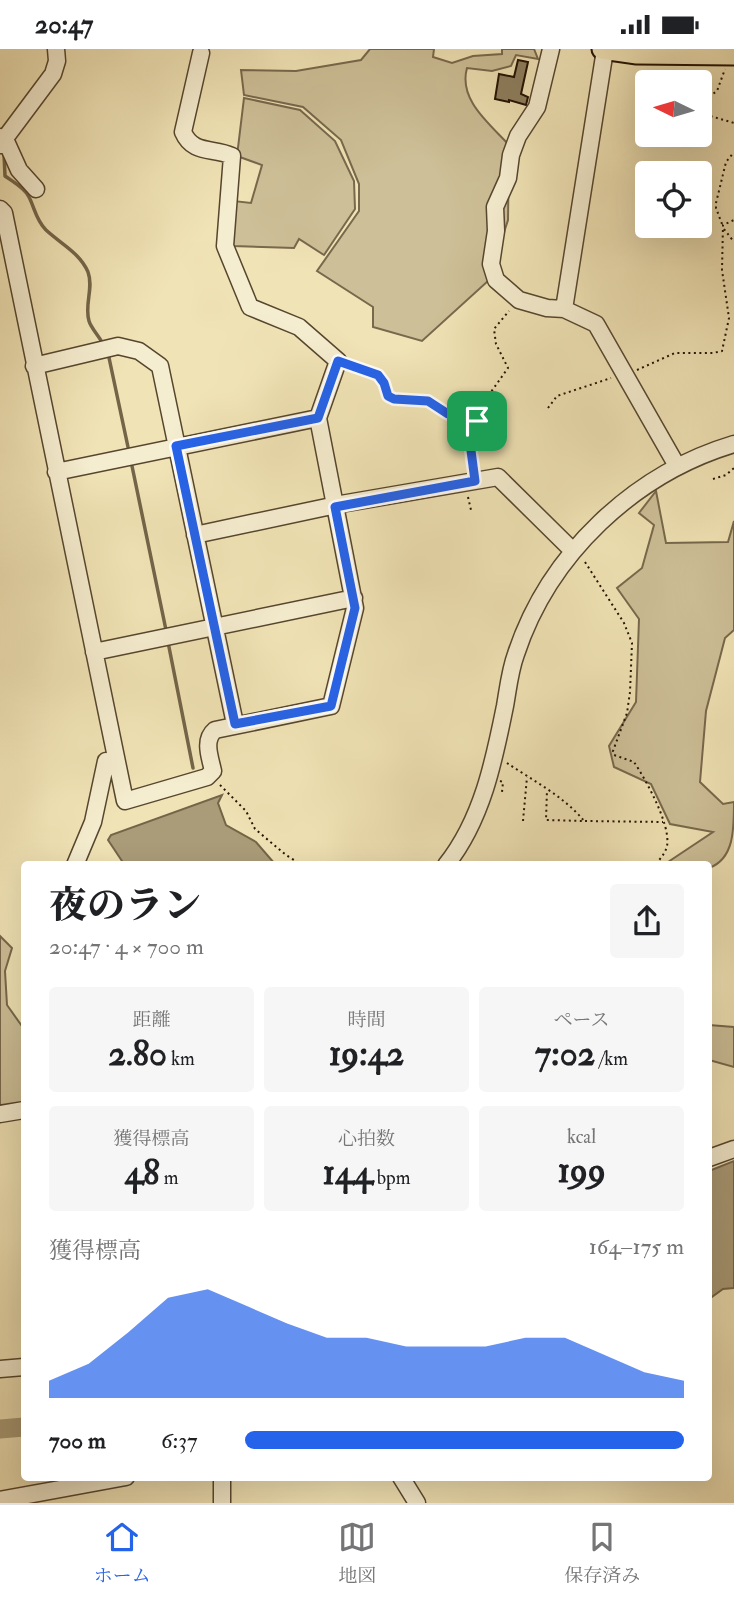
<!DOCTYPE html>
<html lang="ja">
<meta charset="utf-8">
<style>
:root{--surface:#fff;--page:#f6f6f6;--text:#202124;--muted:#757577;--line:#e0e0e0;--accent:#2563eb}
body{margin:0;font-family:"IM FELL Double Pica","Noto Serif JP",serif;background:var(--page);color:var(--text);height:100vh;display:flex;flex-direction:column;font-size:26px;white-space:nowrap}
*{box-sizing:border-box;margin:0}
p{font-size:23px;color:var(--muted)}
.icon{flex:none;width:38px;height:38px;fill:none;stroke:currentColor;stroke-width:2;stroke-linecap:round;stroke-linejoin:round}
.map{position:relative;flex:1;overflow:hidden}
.panel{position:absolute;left:21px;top:812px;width:691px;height:620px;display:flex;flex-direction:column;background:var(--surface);border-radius:7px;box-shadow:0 7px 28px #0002}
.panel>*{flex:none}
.needle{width:46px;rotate:275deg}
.fabs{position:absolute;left:635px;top:21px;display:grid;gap:14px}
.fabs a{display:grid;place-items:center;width:77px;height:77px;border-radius:7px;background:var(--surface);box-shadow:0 7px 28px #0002;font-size:35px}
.pin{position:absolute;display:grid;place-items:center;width:60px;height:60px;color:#fff;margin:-30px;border-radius:14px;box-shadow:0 4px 10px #0006}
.round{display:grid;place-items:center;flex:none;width:74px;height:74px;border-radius:7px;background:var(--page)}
.overview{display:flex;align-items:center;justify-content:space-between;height:119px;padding:0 28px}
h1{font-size:38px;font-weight:800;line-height:52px}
.metrics{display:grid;grid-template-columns:repeat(3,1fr);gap:10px;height:119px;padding:7px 28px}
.metrics div{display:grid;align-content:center;border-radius:7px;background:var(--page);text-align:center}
.metrics b{font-size:35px;font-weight:800}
.metrics small{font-size:19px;font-weight:400}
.metrics p{font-size:19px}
.chart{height:196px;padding:14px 28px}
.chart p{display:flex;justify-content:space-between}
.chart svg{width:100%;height:126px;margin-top:7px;fill:var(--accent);opacity:.7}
ul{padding:0 28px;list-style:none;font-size:23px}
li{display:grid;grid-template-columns:112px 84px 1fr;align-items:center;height:52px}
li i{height:18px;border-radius:9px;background:var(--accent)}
.status{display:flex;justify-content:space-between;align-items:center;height:49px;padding:0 35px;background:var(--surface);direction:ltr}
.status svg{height:19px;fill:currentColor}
.tabs{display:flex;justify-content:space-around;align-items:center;height:98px;border-top:2px solid var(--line);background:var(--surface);font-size:19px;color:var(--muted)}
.tabs a{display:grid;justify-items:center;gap:4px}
.tabs .active{color:var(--accent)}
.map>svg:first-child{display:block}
.green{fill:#cdbf97;stroke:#78684c;stroke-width:2}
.water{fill:#aa9c78;stroke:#746549;stroke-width:2}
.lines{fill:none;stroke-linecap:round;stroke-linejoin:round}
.stream{stroke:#746549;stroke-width:3.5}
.river{stroke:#aa9c78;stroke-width:19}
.building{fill:#8e7f5f;stroke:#231202;stroke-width:2}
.minor-casing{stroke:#56462f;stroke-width:19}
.major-casing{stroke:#231202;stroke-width:23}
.path{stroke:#231202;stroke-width:2;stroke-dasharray:2 3.5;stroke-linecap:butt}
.minor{stroke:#f5edcf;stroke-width:16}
.major{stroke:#f0e3b5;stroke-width:19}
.route-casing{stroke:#fff;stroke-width:14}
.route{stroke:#2563eb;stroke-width:9}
</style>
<div class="status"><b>20:47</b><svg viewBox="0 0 49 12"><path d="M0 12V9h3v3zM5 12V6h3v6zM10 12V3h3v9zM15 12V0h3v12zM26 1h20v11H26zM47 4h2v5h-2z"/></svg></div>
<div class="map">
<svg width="734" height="1454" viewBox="0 0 734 1454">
<rect width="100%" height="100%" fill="#f0e3b5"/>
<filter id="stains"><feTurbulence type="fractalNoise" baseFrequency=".00286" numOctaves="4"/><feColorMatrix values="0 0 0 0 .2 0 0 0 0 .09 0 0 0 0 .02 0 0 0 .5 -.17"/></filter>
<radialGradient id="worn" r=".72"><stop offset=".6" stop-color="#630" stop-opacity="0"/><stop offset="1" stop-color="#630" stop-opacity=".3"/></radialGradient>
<path class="green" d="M370 0H434L433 8 452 14 473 7 502 5V0H534L538 10 516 6 511 17 492 22 467 19C458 51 490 75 509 96L508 171 488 232 422 292 373 278V258L317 222 359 162V135L341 91 303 58 244 46 241 21 296 22 361 11Z
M244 49 300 61 335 92 354 132 355 160 324 206 299 190 294 199 233 197 234 152 251 154 262 116 237 107Z
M656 442 666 494 728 493 734 472V581L725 589 706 662 700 733 723 755 734 753C734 781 734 810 709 819V816L665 815 713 783 670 775 651 735 614 718 609 697 636 653 639 570 617 539 642 519 654 476 639 464Z
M0 887 12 899 5 922 7 956 24 980V1054L0 1057Z
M709 976 734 978V1018L709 1011Z"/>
<path class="water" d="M222 746 218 754 226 776 256 793 275 815H124L108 791 111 786Z
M734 1112V1239L723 1240 709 1250V1122Z"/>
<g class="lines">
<path class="stream" d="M4 105 5 127C13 133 25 139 29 148 35 160 36 171 46 181 61 195 80 204 88 223 94 239 84 256 89 272 91 279 99 287 103 295
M108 304 128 398
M132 417 166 581
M168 593 193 719"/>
<path class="river" d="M0 1380 24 1378"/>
</g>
<path class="building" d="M518 11 528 13 521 45 528 48 526 56 509 51V53L495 50 499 25 514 28Z"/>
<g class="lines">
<g class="minor-casing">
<path id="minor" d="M551 0 537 58 518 87 511 106 508 129 495 158 496 182 491 215 496 231 519 251 547 259 564 260
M605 1 564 260 596 275 677 417
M0 88 5 90 19 121 36 140
M0 96 53 25 57 12 56 0
M0 160 4 164 125 752 207 728 213 722C210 708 203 691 215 681L331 657 355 559 318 369 338 312 299 278 250 258 225 197 232 107C213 98 193 106 183 83L201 4
M34 317 118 297 139 302 160 317 235 675
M56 423 318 369
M195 486 341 455 498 428 573 502
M94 603 354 549
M75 816 93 773 106 712 115 714
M446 816C482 771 494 712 505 657 508 640 510 621 516 605 549 505 634 425 734 395
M0 1065 24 1061
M709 1109 734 1100
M0 1320 24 1318
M222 1428V1454
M401 1428 417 1454
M0 1451 126 1428"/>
</g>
<g class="major-casing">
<path id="major" d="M602 0 637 5 734 6"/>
</g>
<path class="path" d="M700 54 717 42 725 20
M700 64 734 74
M722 175 716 159V154L726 113 734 103
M724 180 734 193
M353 317 381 329 388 347 394 350 428 352 448 365 476 371
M637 321 675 304H713L722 302 729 269 722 221 723 176 734 171
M548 359 557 347 611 329
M473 420 471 388 486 350 508 319 496 295 494 280 509 262
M713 430 726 426 734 419
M468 448 471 461
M585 513 624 574 632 594 630 643 627 664 613 702 614 706 634 713C646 731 671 776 667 797 665 805 660 810 655 816
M507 714C532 731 565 748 584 772L546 771 547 741
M500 732 503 733 502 743
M220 736 246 762 255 780 286 806 302 816
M523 772 527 728
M585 772 663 773"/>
<use href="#minor" class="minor"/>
<use href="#major" class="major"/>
</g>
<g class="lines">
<g class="route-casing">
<path id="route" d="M338 312 378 326 384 334 388 347 394 350 428 352 448 365 477 372 470 394 475 432 335 458 355 559 331 657 235 675 176 397 318 369Z"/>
</g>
<use href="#route" class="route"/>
</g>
<rect width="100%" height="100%" filter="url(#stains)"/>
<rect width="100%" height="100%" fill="url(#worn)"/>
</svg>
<div class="fabs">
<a><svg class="needle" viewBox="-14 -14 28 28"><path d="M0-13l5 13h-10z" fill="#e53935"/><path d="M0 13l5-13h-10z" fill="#757577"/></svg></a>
<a><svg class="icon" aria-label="locate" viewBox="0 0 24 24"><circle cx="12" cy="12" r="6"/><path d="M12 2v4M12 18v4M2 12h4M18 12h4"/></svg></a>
</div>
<div class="pin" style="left:477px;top:372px;background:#1e9e55"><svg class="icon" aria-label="arrive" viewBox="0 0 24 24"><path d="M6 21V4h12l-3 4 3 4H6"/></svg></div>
<section class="panel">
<div class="overview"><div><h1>夜のラン</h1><p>20:47 · 4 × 700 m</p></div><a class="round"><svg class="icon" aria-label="share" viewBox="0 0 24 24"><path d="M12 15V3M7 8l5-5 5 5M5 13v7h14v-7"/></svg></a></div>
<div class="metrics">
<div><p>距離</p><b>2.80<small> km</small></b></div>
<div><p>時間</p><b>19:42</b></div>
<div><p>ペース</p><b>7:02<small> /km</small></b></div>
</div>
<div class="metrics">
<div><p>獲得標高</p><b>48<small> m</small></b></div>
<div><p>心拍数</p><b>144<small> bpm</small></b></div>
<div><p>kcal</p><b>199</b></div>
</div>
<div class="chart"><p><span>獲得標高</span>164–175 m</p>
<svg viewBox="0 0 160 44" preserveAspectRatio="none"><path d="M0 44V38L10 32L20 21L30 9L40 6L50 12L60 18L70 23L80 23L90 26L100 26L110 26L120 23L130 23L140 29L150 35L160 38V44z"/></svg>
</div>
<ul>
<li><b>700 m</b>6:37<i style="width:100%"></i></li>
</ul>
</section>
</div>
<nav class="tabs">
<a class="active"><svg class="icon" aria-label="home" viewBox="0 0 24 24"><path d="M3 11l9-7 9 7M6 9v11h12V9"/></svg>ホーム</a>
<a><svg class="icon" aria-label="map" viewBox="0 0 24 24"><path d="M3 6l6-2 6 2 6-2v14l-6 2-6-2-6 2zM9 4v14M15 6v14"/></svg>地図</a>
<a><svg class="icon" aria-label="saved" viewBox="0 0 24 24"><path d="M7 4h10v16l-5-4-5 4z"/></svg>保存済み</a>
</nav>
